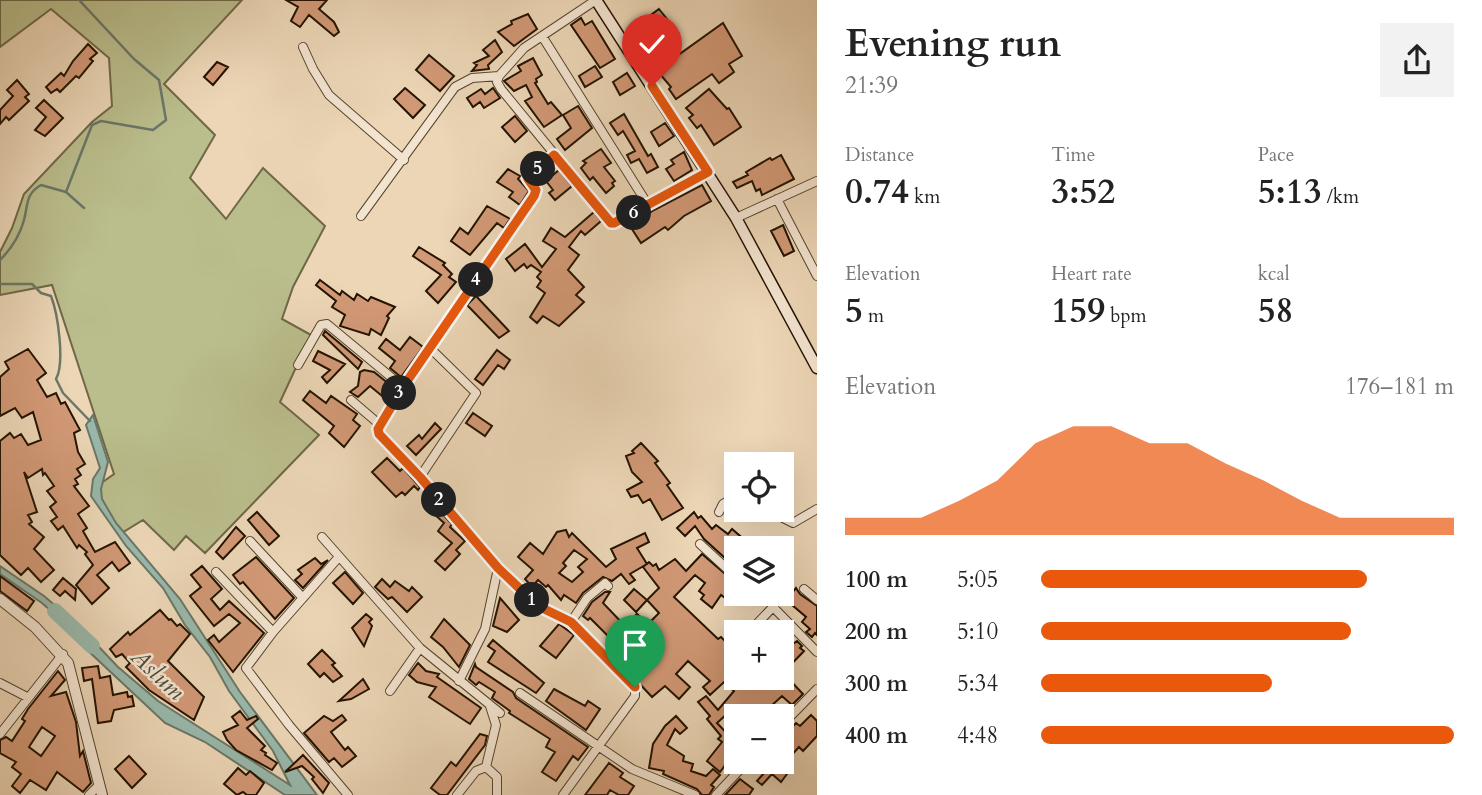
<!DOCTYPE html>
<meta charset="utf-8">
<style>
:root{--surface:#fff;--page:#f2f2f2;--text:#222;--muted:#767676;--accent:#ea580c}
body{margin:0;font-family:Cardo,serif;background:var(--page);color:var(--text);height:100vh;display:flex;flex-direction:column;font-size:26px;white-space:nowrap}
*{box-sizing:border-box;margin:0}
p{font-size:23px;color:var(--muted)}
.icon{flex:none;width:38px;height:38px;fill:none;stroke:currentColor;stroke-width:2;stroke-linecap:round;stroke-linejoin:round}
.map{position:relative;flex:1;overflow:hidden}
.details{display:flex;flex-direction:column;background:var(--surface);width:665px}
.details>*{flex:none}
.fabs{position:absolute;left:724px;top:452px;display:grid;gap:14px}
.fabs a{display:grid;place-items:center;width:70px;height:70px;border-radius:0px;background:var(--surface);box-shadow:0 7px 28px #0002;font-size:35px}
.pin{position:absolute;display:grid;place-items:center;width:60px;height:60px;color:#fff;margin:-72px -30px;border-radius:50% 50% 50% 0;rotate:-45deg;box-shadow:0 0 7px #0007}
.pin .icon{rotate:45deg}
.km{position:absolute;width:35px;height:35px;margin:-18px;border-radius:50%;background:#222;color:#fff;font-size:19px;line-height:35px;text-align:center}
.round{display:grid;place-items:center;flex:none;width:74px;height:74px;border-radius:0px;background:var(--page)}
.head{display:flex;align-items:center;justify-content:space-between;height:119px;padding:0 28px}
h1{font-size:38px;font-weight:700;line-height:52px}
.stats{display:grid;grid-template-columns:repeat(3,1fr);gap:10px;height:119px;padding:7px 28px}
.stats div{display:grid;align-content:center}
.stats b{font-size:35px;font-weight:700}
.stats small{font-size:19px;font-weight:400}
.stats p{font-size:19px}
.chart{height:196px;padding:14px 28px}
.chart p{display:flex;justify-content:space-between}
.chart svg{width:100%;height:126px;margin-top:7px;fill:var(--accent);opacity:.7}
ul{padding:0 28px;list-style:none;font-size:23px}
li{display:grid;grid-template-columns:112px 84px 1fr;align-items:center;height:52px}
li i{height:18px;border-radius:9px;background:var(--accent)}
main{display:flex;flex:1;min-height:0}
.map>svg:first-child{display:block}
.green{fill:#babd8c;stroke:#6e6846;stroke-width:2}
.water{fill:#99b9ac;stroke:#6a7768;stroke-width:2}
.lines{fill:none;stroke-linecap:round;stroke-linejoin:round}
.stream{stroke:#6a7768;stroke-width:2.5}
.river{stroke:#99b9ac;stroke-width:16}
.building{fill:#d29976;stroke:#231301;stroke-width:2;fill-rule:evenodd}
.minor-casing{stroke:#55442e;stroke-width:10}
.tertiary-casing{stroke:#55442e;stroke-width:12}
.secondary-casing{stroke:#231301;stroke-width:13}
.minor{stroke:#f3e4d0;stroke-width:8}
.tertiary{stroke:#f3e4d0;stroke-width:10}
.secondary{stroke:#f3e4d0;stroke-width:10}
.route-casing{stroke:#fff;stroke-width:14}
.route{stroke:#ea580c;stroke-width:9}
.labels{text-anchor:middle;stroke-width:5;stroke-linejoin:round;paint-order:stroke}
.water-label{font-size:24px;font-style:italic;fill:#4c4d3d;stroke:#f3e4d0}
</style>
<main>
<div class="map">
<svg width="817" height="795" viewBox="0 0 817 795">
<rect width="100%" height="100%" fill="#ecd6b6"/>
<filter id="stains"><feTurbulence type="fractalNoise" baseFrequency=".00286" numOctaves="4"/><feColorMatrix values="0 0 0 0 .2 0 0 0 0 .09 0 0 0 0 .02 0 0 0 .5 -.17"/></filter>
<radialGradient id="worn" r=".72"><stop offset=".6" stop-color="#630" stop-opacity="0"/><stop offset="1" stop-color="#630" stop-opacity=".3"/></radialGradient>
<path class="green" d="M0 0H242L164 84 215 135 190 178 226 219 263 168 325 226 293 287 282 319 311 335 280 402 319 435 205 553 186 536 174 550 143 520 120 534 94 488 114 474 52 285 0 295V252L12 228 24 194 92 122 112 106 109 58 51 9 0 47Z"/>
<path class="water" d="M93 415 108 462 101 489 102 499 116 523 180 599 240 692 317 795H285L205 742 165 723 84 647 77 636 80 627 118 667 158 701 290 785 273 751 229 691 210 657 185 625 163 588 126 546 91 496 93 479 100 468 86 425Z
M0 566 44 596 72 620 70 628 42 603 0 574Z"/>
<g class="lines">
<path class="stream" d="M66 192 84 208
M0 260C10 250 20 235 24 220 28 206 25 194 41 185L66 192 92 125 101 121 153 130 166 120 159 80 134 59 79 0
M0 284H32L41 293 51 296C58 314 65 363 56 379L63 393 90 421"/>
<path class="river" d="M55 611 92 646"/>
</g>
<path class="building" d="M286 0H327L319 9 334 22 339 32 334 36 309 15 300 27 291 21 298 7Z
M659 9 667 19 639 41 631 30Z
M528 14 537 29 514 46 498 32 512 24 511 21Z
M581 18 585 25 592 21 615 59 600 68 571 25Z
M723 23 742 56 729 64 734 72 719 83 712 74 676 99 669 89 671 87 659 73 672 63 670 61Z
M495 40 502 52 488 65 489 69 472 71 477 65 474 63 489 56 483 50Z
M88 44 97 53 90 59 93 61 79 78 76 76 60 92 57 89 51 93 46 87 61 73 64 76 73 61Z
M429 55 454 76 440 91 416 70Z
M533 58 542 75 536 79 537 82 535 83 548 104 551 102 562 115 544 127 525 101 532 97 526 85 514 91 504 81 521 71 518 66Z
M217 62 228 67 213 85 204 77Z
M595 66 602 77 585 87 579 76Z
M627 73 635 86 620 95 613 82Z
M17 80 29 94 25 97 29 101 9 120 6 117 0 124V110L13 96 7 90Z
M405 88 425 105 413 118 394 99Z
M493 88 500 98 484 108 480 102 473 107 467 98 481 89 485 94Z
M709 89 727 109 729 108 741 127 714 145 701 125 697 128 689 118 693 115 686 108Z
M44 100 63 118 45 136 35 130 46 117 36 108Z
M578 106 592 128 565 150 557 139 571 128 563 115Z
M624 114 648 156 651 154 658 167 647 173 639 159 631 163 627 155 635 151 623 131 618 135 610 123Z
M515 116 527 131 515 142 502 127Z
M665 123 674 136 659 146 651 132Z
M601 149 611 163 604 167 615 181 612 183 614 186 606 193 593 177 590 180 581 168 586 163 583 161Z
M684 152 692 170 674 181 666 169 674 164 671 160Z
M781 155 794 179 762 195 760 189 756 191 752 181 737 188 733 182 748 175 746 172 770 158 772 160Z
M508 169 520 176 518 179 529 191 520 205 509 197 513 192 497 182Z
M559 170 572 186 555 200 549 193 553 190 546 181Z
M702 185 711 201 684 216 668 230 665 227 641 243 630 226 654 210Z
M487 206 510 219 504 228 497 223 470 255 451 241 460 228 468 234Z
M594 212 601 221 585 235 581 231 569 247 579 255 568 270 584 287 576 295 584 302 559 326 543 316 537 323 530 317 545 293 537 287 541 281 537 277 541 272 531 265 527 268 524 264 515 271 506 259 525 244 542 267 556 249 543 241 551 228 565 237Z
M783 225 794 251 784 256 771 231Z
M419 247 445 263 443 265 452 274 449 277 456 282 438 303 426 291 441 275 413 256Z
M320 280 340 295 342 291 354 300 357 294 368 301 371 297 395 307 387 316 389 318 381 335 371 329 369 335 340 326 345 315 332 307 336 301 316 285Z
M476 296 509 331 499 338 467 305Z
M325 331 362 362 358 369 323 335Z
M410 337 423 347 401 377 390 368 395 361 379 348 386 339 400 350Z
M28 349 46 373 37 380 47 397 56 393 61 404 65 402 80 430 74 433 78 452 85 464 77 469 81 475 75 479 78 484 74 486 89 506 78 514 87 528 83 531 95 552 115 542 130 563 119 571 112 562 97 575 109 588 92 604 76 585 93 565 85 554 87 552 79 545 77 548 63 526 58 530 51 521 57 517 50 507 56 502 47 491 54 486 45 473 43 475 42 469 28 478 24 472 37 512 28 515 32 522 29 524 44 537 34 549 54 570 41 582 28 568 21 575 0 555V441L10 433 14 438 21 434 28 445 41 440 33 412 22 418 15 408 0 416V377L9 369 5 362Z
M497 350 510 360 504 369 498 365 483 385 475 379Z
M318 351 345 364 327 383 322 377 330 370 313 361Z
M364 370 374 372 394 388 387 400 370 386 358 397 350 392 358 386 360 372Z
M310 391 326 403 331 396 357 414 353 420 360 426 344 447 329 433 334 426 303 400Z
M473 413 492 426 485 436 466 423Z
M435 423 441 429 416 455 407 446 419 435 422 439Z
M641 443 658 461 655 463 670 483 667 485 683 508 662 520 650 499 643 503 638 495 631 497 627 490 642 482 632 472 626 456 634 453 632 451Z
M387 458 400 471 403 468 420 487 418 490 414 486 405 495 402 492 396 497 372 472Z
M438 509 452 524 450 527 465 541 456 550 460 554 445 570 435 561 452 543 438 531 444 523 434 514Z
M257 512 279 536 269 545 248 520Z
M694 512 698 518 701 516 712 529 716 525 728 534 732 529 754 548H737V569L704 539 695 526 685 536 677 528Z
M236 527 245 536 223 559 216 552Z
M566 530 569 537 572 533 606 567 616 559 611 549 645 533 649 542 637 548 647 564 630 574 635 580 629 584 621 574 612 581 603 577 583 593 576 603 564 595 561 600 548 585 546 587 538 580 532 587 525 579 533 570 518 557 530 543 543 554 557 532ZM574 550 587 559 578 567 583 572 572 582 559 573 566 566 563 563Z
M702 554 737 584V594L732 590 725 598 721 595 712 608 701 599 704 595 699 591 705 583 695 575 674 597 718 639 721 637 737 653V677H787L803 694 792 705 782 696 770 707 778 716H737V722L728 713 717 723 737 744V761L732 756 720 772 707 761 722 742 718 739 721 736 707 719 710 716 698 702 706 696 718 710 734 691 724 682 710 695 703 687 710 681 688 661 676 674 690 687 679 699 665 686 652 697 607 649 614 642 590 618 588 620 583 616 592 602 605 592H610L603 603 625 626 637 614 648 624 659 613 647 600 659 588 643 567 649 562 653 566 656 564 659 570 675 559 686 571Z
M256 557 294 598 275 619 243 582 240 584 233 575Z
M315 558 321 564 328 560 303 588 295 580 302 574 298 570Z
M202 566 222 589 211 599 220 610 229 601 264 633 233 672 208 640 214 635 219 642 240 623 229 614 214 626 190 596 201 587 191 575Z
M345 572 363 593 353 604 333 583Z
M0 576 34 601 27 611 0 591Z
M63 578 76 589 75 600 65 591 60 596 53 590Z
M382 579 390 587 395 581 409 591 412 587 422 597 407 612 392 597 388 599 375 587Z
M796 588 800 594 817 606V635L815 633 812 637 806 632 810 629 802 622 806 617 785 599 787 593H792Z
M634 589 647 600 636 612 624 600Z
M500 598 519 620 507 632 493 626Z
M160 610 169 620 171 619 177 626 180 624 190 634 168 661 204 697 194 720 149 690 126 667 130 663 122 654 116 657 110 649 128 632 130 635Z
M366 614 372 619 369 622 372 626 364 646 352 628Z
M444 619 470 645 459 667 443 647 431 637Z
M559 624 574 635 556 658 540 646Z
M493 640 544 683 536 693 488 662 495 651 488 646Z
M797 641 802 646 800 648 804 651 782 674V652Z
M322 650 335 663 332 665 342 676 333 682 324 673 320 677 308 664Z
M418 663 426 671 439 674 437 677 481 708 470 724 429 697 436 687 417 682 409 675Z
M475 664 476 667 513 692 516 698 588 747 578 760 573 756 556 781 542 772 555 752 546 747 550 739 509 713 510 711 492 698 495 692 479 682 476 685 469 679Z
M98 666 100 678 110 676 113 695 127 692 128 697 132 696 134 706 114 710 111 721 98 723 92 679 84 681 82 668Z
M58 671 65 680 51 696 66 692 76 722 80 756 83 751 91 783 83 792 57 772 46 790 30 780 20 793 12 786 21 774 12 767 16 762 0 753V740L6 737 12 741 25 721 22 719 28 709ZM42 727 55 736 41 756 29 747Z
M363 679 369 689 351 699 339 701Z
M554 689 585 706 588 701 600 709 586 730 546 701Z
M240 711 247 720 256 716 258 719 247 728 265 746 261 750 266 753 265 755 277 763 272 770 236 750 227 740 223 732 238 725 232 717Z
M342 715 346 720 331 732 345 750 348 747 356 756 342 767 334 758 329 762 304 733 324 716 333 721Z
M811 715 817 721V736L803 751 799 747 789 758 782 751V738L796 723 800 726Z
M676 716 687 728 680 734 675 729 667 745 684 756 683 761 693 764 691 771 706 776 713 769 720 775 711 785 714 787 709 795H702L697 789 663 774 664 771 649 768 653 744 665 726Z
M480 734 487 736 485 745 447 795H440L431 788 451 762 456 766Z
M303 755 329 783 323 793 312 779 314 777 302 766 285 772Z
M129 756 146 774 132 788 115 769Z
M609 763 623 773 620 777 634 786 628 795H619L610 790 607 795H585Z
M773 763 787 774 781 782 772 774 762 785 757 781Z
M238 768 246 775 250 771 264 783 256 795H247L243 792 237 795 224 784Z
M740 779 753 789 749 795H725Z"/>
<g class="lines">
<g class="minor-casing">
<path id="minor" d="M542 36 648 205
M303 47 313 69 329 95 404 160
M499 76 497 82 501 89 611 223 620 221 708 172
M554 155 528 179 536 190 534 196 403 387 378 429 379 434 420 477 498 568 538 606 571 622 635 687V696L563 795
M777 199 817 276
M361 216 455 87 472 78 499 76 524 48 596 0
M736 218 817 181
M298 365 321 325 327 324 403 387
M351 400 379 424
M420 477 476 393 429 347
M765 509 793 523 817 509
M719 512 723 504 728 501 737 503
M322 537 420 648 500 713
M250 541 303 598
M700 544 737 578
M338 558 273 632 246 668 289 725 348 795
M216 572 273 632
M804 589 817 600
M773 607 781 593
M571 622 587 598 605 583 608 586
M749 632 773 607 817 652
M459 681 485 629 498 568
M0 683 27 697
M390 691 420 648
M520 693 632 769 695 795
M782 725 817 689
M0 734 63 654
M486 767 496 725 490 706
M486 767 497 777V795
M89 795 99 785
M457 795 476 771 486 767
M716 795 748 761"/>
</g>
<g class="tertiary-casing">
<path id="tertiary" d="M0 599 35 627 68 663 102 795"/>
</g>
<g class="secondary-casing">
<path id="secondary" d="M596 0 736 218 817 368"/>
</g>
<use href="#minor" class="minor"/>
<use href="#tertiary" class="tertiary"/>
<use href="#secondary" class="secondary"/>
</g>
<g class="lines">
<g class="route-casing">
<path id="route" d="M635 687 571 622 538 606 498 568 420 477 379 434 378 429 403 387 534 196 536 190 528 179 554 155 611 223H614L708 172 652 86"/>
</g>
<use href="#route" class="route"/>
</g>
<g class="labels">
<g class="water-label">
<text transform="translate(158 674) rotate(43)" y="8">Aslum</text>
</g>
</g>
<rect width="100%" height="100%" filter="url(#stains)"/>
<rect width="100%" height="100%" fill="url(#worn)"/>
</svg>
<div class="fabs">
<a><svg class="icon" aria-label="locate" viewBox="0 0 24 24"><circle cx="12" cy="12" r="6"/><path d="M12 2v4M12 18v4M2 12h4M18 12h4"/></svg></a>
<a><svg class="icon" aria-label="layers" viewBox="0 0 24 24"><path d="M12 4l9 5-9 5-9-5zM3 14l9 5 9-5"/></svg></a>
<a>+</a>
<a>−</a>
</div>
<div class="pin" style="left:635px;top:687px;background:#1e9e55"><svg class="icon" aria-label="arrive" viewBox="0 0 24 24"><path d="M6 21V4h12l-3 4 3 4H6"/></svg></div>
<div class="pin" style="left:652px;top:86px;background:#d93025"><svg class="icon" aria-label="check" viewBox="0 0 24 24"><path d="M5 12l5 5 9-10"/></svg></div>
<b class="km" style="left:532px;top:600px">1</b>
<b class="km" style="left:439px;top:500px">2</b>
<b class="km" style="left:399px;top:393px">3</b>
<b class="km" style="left:476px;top:280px">4</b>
<b class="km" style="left:538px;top:169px">5</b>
<b class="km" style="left:634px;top:213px">6</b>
</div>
<section class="details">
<div class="head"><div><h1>Evening run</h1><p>21:39</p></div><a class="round"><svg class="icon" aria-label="share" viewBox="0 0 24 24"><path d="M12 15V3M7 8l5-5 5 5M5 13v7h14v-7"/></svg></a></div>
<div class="stats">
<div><p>Distance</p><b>0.74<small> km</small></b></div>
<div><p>Time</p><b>3:52</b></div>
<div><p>Pace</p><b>5:13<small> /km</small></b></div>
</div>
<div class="stats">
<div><p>Elevation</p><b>5<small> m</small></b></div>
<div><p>Heart rate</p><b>159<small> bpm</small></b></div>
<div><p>kcal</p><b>58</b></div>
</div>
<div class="chart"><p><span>Elevation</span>176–181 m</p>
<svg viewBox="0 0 160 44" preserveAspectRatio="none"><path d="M0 44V38L10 38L20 38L30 32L40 25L50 12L60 6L70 6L80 12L90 12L100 19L110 25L120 32L130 38L140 38L150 38L160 38V44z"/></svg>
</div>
<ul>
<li><b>100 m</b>5:05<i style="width:79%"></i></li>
<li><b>200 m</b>5:10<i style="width:75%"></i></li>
<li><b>300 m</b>5:34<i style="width:56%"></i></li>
<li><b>400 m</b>4:48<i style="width:100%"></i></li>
</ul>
</section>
</main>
